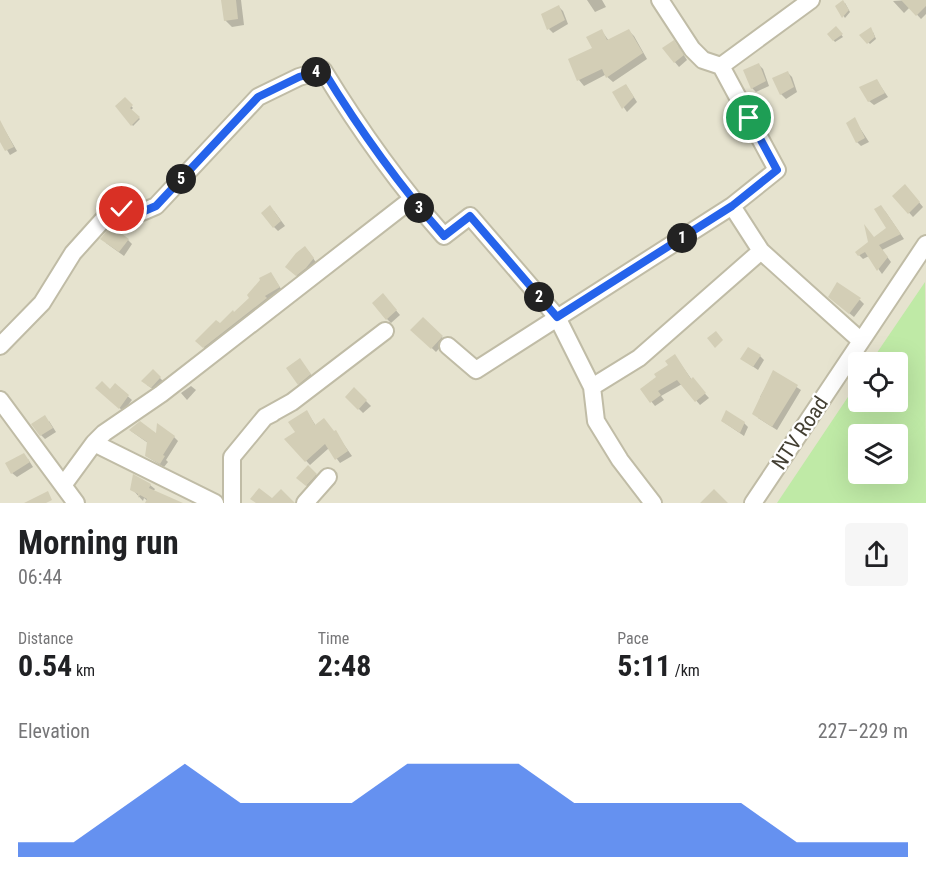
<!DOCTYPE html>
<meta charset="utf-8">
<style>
:root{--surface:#fff;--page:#f6f6f6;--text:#202124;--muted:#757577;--accent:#2563eb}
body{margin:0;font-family:"Roboto Condensed",sans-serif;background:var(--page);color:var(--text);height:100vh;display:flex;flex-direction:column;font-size:22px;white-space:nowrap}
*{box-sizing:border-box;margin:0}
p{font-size:20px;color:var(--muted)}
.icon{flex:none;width:33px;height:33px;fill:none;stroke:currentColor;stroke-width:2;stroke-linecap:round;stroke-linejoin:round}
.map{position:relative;height:503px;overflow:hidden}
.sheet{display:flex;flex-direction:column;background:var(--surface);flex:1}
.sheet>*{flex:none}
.controls{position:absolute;left:848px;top:352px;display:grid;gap:12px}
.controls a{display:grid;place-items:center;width:60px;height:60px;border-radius:6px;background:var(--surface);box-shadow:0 6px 24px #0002;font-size:30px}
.pin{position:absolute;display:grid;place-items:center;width:51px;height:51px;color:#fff;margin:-26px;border:3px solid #fff;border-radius:50%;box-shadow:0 2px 6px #0007}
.km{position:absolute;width:30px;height:30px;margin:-15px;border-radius:50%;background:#222;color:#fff;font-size:16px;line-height:30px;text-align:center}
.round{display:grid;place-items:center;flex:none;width:63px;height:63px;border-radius:6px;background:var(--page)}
.headline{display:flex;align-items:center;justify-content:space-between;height:102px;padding:0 18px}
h1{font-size:33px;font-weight:700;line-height:45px}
.stats{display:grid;grid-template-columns:repeat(3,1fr);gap:9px;height:102px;padding:6px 18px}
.stats div{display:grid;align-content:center}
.stats b{font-size:30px;font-weight:700}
.stats small{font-size:16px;font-weight:400}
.stats p{font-size:16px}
.chart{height:168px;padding:12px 18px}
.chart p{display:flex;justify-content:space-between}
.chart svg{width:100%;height:108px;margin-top:6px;fill:var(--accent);opacity:.7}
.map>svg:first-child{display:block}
.residential{fill:#e6e3cf;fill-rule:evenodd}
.green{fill:#bfeaa6;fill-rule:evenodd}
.shadow{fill:#0003}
.building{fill:#d3ceb6}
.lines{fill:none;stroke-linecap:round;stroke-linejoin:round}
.minor-casing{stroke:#c0bca6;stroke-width:20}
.minor{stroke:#fff;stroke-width:16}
.route-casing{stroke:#fff;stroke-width:12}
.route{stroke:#2563eb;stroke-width:8}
.labels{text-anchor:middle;stroke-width:4.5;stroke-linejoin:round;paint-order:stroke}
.street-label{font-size:21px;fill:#433f32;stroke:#fff}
</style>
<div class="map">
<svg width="926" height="503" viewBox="0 0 926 503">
<rect width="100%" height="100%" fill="#f2f0e1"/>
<path class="residential" d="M0 0H926V503H0ZM858 363H897V402H858ZM858 435H897V474H858Z"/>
<path class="green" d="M925 282 926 503H777L858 382V402H897V363H870ZM858 435H897V474H858Z"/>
<path class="shadow" d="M223 0H241L244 25 232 27 225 20Z
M587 0H602L606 7 595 12Z
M909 0H923L926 4V14L921 19 910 7 904 13 893 1Z
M845 3 850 12 845 18 837 6Z
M558 6 563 11 568 24 553 33 549 29Z
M836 28 843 37 835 42 829 34Z
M601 30 609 41 629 31 634 36 647 59 613 82 605 75 584 86 579 80 570 59 594 49Z
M873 32 876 39 870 44 861 35Z
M678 46 687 60 679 67 664 49Z
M759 65 763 69 769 86 756 92 752 88Z
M788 73 792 77 797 92 786 99 781 94 774 79Z
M877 81 888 97 874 105 869 101Z
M626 85 637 102 627 112 614 93Z
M125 99 133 108 131 110 140 119 133 126 117 106Z
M854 119 869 142 861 146 857 142Z
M0 122 17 151 10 155 0 138Z
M909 190 923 207 913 217 894 196Z
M274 211 285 226 278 231 274 227Z
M885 211 904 239 882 250 891 262 882 274 869 256 863 259 859 255 888 228Z
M128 240 132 244 124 256 106 243Z
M309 252 317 264 301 279 291 271Z
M272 275 283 292 208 351 197 341 234 314Z
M387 300 400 315 391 323 387 319Z
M860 300 864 304 854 317 834 301Z
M423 319 446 341 436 352 413 330Z
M675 356 692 380 709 398 700 405 682 384 661 396 664 400 655 406 642 390 670 366Z
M760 356 764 360 758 370 742 359Z
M304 365 314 379 303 388 299 384Z
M153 371 164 382 156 391 147 385Z
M774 372 801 390 777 430 758 418 762 398 760 397Z
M115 385 132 400 123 411 97 388 110 391Z
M191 386 196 390 187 400 181 393Z
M354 389 371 406 363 413 347 397Z
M307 412 316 426 335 432 352 456 340 463 329 448 310 465 286 439 297 433Z
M49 421 56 432 45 439 41 435Z
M722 421 744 423 748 427 744 436Z
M131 431 174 437 178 441 166 460 168 462 164 467 146 456 148 443Z
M28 459 33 467 17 477 12 473Z
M308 467 320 479 311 489 302 482Z
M134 476 150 485 155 489 153 492 180 503H150L144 498 143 501 132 489Z"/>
<path class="building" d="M221 0H236L238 19 224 21Z
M843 0 849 10 842 18 835 6Z
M901 0H926V6L916 16Z
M559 5 565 20 547 30 541 14Z
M836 26 843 34 833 41 827 34Z
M871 27 875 37 867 44 859 35Z
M602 29 607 40 629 29 643 53 606 78 602 69 577 81 568 59 592 48 586 37Z
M674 40 684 55 674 63 662 48Z
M759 63 766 81 751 89 743 70Z
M788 71 794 87 780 95 772 78Z
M877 79 885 93 868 102 859 87Z
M626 84 634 97 622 109 612 92Z
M125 97 133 105 130 108 140 117 131 126 115 106Z
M855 117 865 138 856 143 846 123Z
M0 120 14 147 5 151 0 142Z
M905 184 920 202 908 214 892 196Z
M270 205 281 221 273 228 261 213Z
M881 205 901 234 879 245 888 257 877 271 865 252 858 256 855 252 868 242 864 224 874 237 886 228 874 209Z
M111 226 129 239 119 252 100 239Z
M305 246 314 258 306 268 296 276 285 267 296 253Z
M271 272 280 287 265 296 267 298 203 348 195 341 216 320 220 323 233 310 234 312 249 298 247 295 260 280 259 278Z
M837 282 861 298 849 314 828 297Z
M383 293 397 310 386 320 372 303Z
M423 317 443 336 431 349 410 330Z
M716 331 723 340 715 348 707 338Z
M748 347 761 355 753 367 740 359Z
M675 354 691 379 693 377 706 393 695 402 677 380 658 391 661 395 650 403 640 389 656 377 654 374 668 365 665 361Z
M300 358 311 374 298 385 286 368Z
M153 369 161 377 151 388 141 381Z
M773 370 798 385 772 427 752 414Z
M102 381 110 389 115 383 129 395 119 409 95 388Z
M354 387 367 400 358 410 345 397Z
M307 410 315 425 324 418 334 431 336 430 348 451 335 460 325 444 305 462 284 439 295 432 288 422Z
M726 410 745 422 740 433 721 421Z
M45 415 53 428 40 436 31 424Z
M140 421 156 433 157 423 175 436 163 455 165 456 160 464 145 456 147 442 129 430Z
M24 453 30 462 11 474 5 463Z
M308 465 317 474 306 486 296 478Z
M133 474 151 484 149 488 183 503H145L147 499 140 495 138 498V494L130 490Z
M259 488 272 498 281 489 295 503H256L250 499Z
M714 489 728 503H700Z
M48 491 52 500 46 503H24Z"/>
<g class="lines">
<g class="minor-casing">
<path id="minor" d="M660 0 692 49 703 60 721 66 811 0
M732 206 761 251 861 341
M0 346 42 303 73 253 109 213 122 209 142 212 156 206 258 97 299 77 323 70C359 129 398 184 444 236L470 216 557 317 592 387 596 421 620 460 653 503
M448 346 476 370 732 206 777 170 721 66
M592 387 639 358 761 251
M0 400 76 503
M265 417 292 402 385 331
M94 443 104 433 161 394 412 199
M64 484 94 443 215 503
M232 503V457L265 417 273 413
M305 503 328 477
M753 503 926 244"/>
</g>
<use href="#minor" class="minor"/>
</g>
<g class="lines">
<g class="route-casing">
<path id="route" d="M122 209 142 212 156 206 258 97 299 77 323 70C359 129 398 184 444 236L470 216 557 317 732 206 777 170 749 118"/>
</g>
<use href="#route" class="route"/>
</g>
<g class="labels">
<g class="street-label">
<text transform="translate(800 433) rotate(-56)" y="7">NTV Road</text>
</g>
</g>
</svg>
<div class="controls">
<a><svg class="icon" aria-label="locate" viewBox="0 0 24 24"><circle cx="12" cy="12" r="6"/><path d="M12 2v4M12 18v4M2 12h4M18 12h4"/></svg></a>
<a><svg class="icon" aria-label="layers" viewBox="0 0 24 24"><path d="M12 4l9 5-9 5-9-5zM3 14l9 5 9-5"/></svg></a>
</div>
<div class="pin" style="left:749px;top:118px;background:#1e9e55"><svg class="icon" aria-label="arrive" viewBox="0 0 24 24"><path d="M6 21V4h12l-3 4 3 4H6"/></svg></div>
<div class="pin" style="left:122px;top:209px;background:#d93025"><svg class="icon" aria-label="check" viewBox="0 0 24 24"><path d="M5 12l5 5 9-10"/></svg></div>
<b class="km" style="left:682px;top:238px">1</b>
<b class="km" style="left:539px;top:297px">2</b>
<b class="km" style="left:419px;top:208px">3</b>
<b class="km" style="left:316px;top:72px">4</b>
<b class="km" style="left:181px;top:179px">5</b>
</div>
<section class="sheet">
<div class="headline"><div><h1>Morning run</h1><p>06:44</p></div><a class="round"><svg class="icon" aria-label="share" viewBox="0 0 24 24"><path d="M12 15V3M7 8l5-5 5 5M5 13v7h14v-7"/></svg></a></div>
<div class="stats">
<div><p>Distance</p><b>0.54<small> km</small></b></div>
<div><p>Time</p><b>2:48</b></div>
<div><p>Pace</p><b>5:11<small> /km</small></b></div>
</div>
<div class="chart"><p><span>Elevation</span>227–229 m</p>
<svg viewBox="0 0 160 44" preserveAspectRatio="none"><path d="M0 44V38L10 38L20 22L30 6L40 22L50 22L60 22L70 6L80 6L90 6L100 22L110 22L120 22L130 22L140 38L150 38L160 38V44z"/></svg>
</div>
</section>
